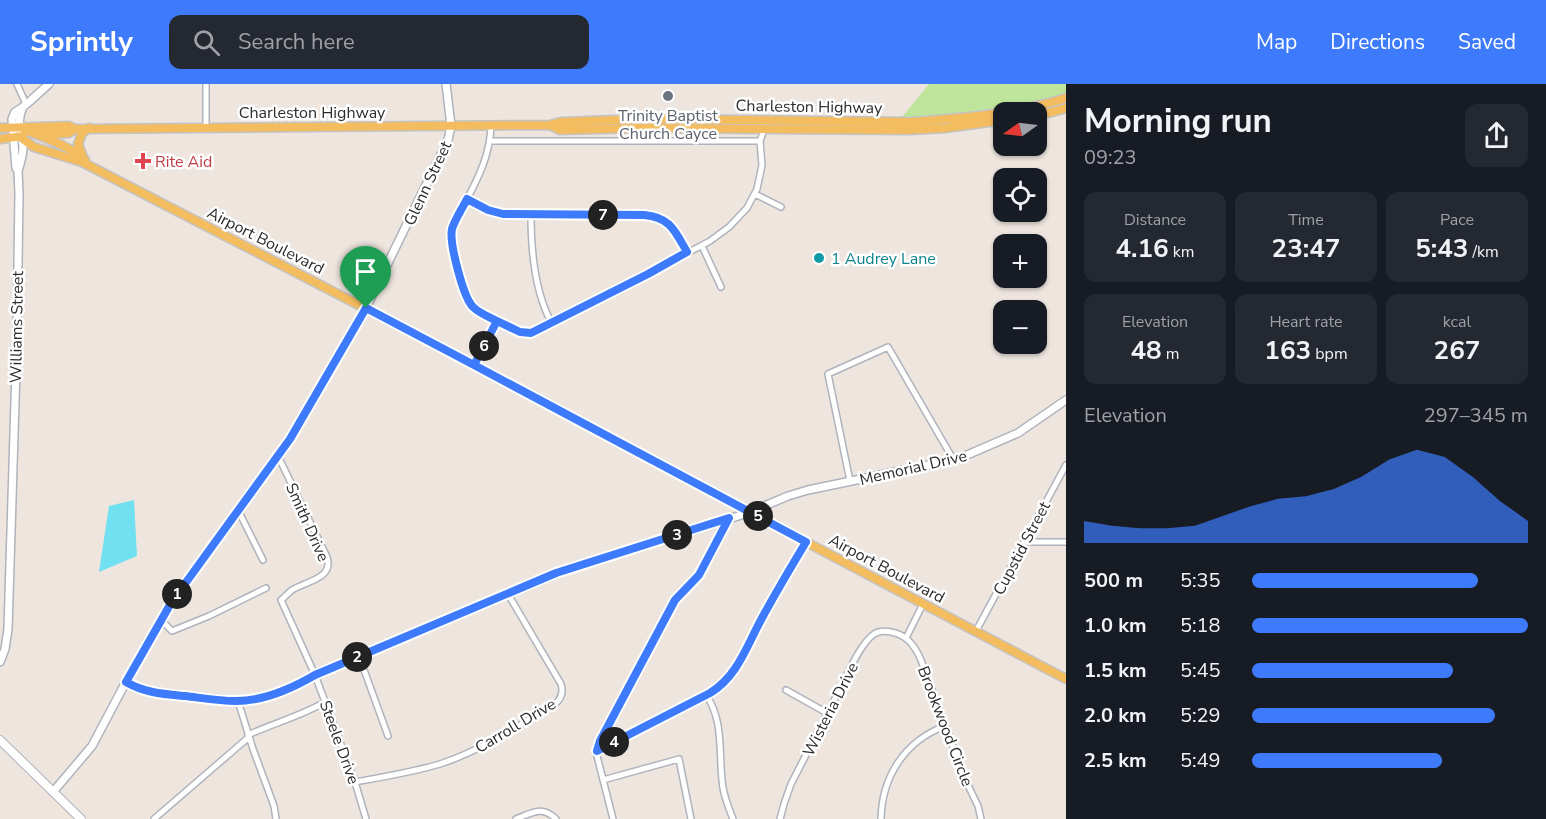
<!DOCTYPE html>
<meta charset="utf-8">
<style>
:root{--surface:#171b24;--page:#242831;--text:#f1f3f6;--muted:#9ea1a6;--accent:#3d7bfc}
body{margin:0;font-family:"Nunito Sans",sans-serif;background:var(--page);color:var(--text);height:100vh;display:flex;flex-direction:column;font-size:22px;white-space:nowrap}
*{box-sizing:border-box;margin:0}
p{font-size:20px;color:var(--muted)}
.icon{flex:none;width:33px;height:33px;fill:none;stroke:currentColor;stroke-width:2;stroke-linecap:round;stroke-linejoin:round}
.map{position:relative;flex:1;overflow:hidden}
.drawer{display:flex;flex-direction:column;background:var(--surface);width:480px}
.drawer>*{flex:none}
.needle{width:39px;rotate:256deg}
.buttons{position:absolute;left:993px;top:18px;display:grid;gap:12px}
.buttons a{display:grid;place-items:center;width:54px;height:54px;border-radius:12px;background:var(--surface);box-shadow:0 2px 4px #0004;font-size:30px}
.pin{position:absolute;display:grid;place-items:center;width:51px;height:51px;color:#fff;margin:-62px -26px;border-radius:50% 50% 50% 0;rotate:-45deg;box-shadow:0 0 6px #0007}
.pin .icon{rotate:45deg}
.km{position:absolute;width:30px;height:30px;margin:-15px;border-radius:50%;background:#222;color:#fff;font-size:16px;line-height:30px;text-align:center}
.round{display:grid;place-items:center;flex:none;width:63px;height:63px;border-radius:12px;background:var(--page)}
.headline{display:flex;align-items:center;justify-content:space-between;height:102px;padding:0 18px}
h1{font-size:33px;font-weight:700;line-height:45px}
.stats{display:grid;grid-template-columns:repeat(3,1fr);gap:9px;height:102px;padding:6px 18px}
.stats div{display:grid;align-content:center;border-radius:12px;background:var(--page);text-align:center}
.stats b{font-size:26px;font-weight:700}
.stats small{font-size:16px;font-weight:400}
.stats p{font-size:16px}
.chart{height:168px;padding:12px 18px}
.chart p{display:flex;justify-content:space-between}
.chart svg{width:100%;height:108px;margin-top:6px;fill:var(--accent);opacity:.7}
ul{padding:0 18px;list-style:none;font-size:20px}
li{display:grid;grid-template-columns:96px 72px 1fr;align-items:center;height:45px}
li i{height:15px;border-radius:8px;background:var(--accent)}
header{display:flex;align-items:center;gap:36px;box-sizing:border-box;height:84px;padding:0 30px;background:var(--accent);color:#fff}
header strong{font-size:28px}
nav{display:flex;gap:33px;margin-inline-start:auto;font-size:21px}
.search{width:420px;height:54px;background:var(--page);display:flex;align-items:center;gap:15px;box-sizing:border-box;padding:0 21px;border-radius:12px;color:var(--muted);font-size:22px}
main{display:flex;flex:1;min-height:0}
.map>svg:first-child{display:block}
.green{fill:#bee59b}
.water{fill:#71e0f1}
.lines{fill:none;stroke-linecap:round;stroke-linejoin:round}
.minor-casing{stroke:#afb3bc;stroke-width:8}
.tertiary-casing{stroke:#afb3bc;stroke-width:10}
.secondary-casing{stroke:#afb3bc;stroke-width:10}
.primary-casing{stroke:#c4c4c4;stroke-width:11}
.minor{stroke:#fff;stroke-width:5}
.tertiary{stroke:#fff;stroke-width:7}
.secondary{stroke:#fff;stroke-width:8}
.primary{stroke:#f3bc5f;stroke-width:8}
.route-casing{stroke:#fff;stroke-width:12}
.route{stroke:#3d7bfc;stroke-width:8}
.worship-dot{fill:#6b7280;stroke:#fff;stroke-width:2}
.health-dot{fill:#e0444e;stroke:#fff;stroke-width:2}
.culture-dot{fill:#0f9aa8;stroke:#fff;stroke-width:2}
.labels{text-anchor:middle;stroke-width:5;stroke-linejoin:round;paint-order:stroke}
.street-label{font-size:16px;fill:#2c2c2c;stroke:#fff}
.worship-label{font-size:16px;fill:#5b616d;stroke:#fff}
.health-label{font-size:16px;fill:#be3a42;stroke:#fff;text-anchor:start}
.culture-label{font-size:16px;fill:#0d838f;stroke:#fff;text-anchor:start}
</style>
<header>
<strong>Sprintly</strong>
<div class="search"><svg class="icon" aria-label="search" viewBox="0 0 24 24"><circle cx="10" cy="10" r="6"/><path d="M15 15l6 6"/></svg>Search here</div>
<nav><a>Map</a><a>Directions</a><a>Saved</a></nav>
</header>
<main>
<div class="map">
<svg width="1066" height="735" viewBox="0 0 1066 735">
<rect width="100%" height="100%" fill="#eee5df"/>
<path class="green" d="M929 0H1066V14L1039 22 898 38Z"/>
<path class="water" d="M134 416 137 472 99 488 109 422Z"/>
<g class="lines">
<g class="minor-casing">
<path id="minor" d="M17 0 26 20
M491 42C490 69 480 91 467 115 462 124 456 133 453 143 449 157 463 212 472 222 479 230 515 247 525 249H531L648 190 710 157 729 143 747 124 757 105 762 81 760 57 765 43
M206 43V0
M491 57H760
M755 110 781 123
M467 115 488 126 503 130 653 132C673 139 678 151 687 168
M531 131C531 166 534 206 551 238
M702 162 721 203
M474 281 497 237
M278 372 327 473C334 495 306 497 292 506 288 509 285 513 281 516L315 591 355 698 366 735
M850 397 828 290 888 263 953 375
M238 426 263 476
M1024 458H1066
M161 536 172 547 209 532 266 504
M976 547 1066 381
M906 554 923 520
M359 572 388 652
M786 606 827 629
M706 611C725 637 718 674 723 704 725 715 729 725 733 735
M238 617 253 665 274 722 276 735
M248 651C274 639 301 632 325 618
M597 667 710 609C738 592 747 562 762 534 776 508 791 483 806 458
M603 696 679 675 691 735
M355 698C383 693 413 688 440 680 475 669 512 646 543 627 548 624 554 622 558 617 562 612 563 606 561 600L508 510
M154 735 249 653
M516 735C532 729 542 721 556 735
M613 735 597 672 598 662 675 516 699 491 729 434
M780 735 784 720 791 700C808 667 825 634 842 601 849 587 861 559 874 550 884 544 901 549 909 557 914 562 918 569 921 576L965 695 978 722 981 735
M881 735C882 692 905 657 945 642"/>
</g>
<g class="tertiary-casing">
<path id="tertiary" d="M18 87C20 80 23 72 23 63 22 48 16 41 22 25
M0 578 5 565 8 545 17 252 19 109 18 87 16 84 12 35 15 28C26 23 39 8 49 0
M127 598 136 604 150 608 238 617 258 614 287 606 330 585 575 482 711 441 750 428 788 412 808 406 943 378 967 371 1018 349 1066 316
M53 708 92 662 129 592 171 519 290 355 300 338 366 224 448 56 451 42 446 0"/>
</g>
<g class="secondary-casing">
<path id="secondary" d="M0 656 81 735"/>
</g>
<g class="primary-casing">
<path id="primary" d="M1036 31 1052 28 1066 24
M550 41 560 46 642 44 910 46 945 44 1004 36
M0 44 69 42 75 45 550 41 561 38 643 35 911 38C963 34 1016 30 1066 14
M25 46C41 52 74 64 85 76
M39 51 69 49 75 45
M20 53 34 63 82 78 450 268 806 458 1066 595
M0 55 23 52
M83 73 78 60 82 49 89 44"/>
</g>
<use href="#minor" class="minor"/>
<use href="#tertiary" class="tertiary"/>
<use href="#secondary" class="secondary"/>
<use href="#primary" class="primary"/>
</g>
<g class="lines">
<g class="route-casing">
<path id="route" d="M366 224 290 355 171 519 126 598C145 609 163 610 185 612 202 614 219 617 236 617 264 617 291 605 315 591L556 489 729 434 699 491 675 516 600 657 597 667 710 609C738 592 747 561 762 534 776 508 791 483 806 458L474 281 497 237 520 248 531 249 648 190 687 168C675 147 670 133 644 131L503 130 488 126 467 115C462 125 455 135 452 145 449 158 463 213 473 223 479 229 489 233 497 237L474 281 366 224"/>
</g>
<use href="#route" class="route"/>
</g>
<circle class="worship-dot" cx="668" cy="12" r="6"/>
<path class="health-dot" d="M140 68h6v6h6v6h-6v6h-6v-6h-6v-6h6z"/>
<circle class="culture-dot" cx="819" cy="174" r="6"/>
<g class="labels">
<g class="street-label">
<text transform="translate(809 22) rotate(1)" y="6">Charleston Highway</text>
<text x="312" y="34">Charleston Highway</text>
<text transform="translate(427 99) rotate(-65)" y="6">Glenn Street</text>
<text transform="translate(266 156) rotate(27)" y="6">Airport Boulevard</text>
<text transform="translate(16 243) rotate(-89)" y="6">Williams Street</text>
<text transform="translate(913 383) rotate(-13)" y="6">Memorial Drive</text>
<text transform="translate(308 438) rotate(66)" y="6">Smith Drive</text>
<text transform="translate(1021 464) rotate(-62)" y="6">Cupstid Street</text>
<text transform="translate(887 484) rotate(28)" y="6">Airport Boulevard</text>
<text transform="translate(830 625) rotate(-63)" y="6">Wisteria Drive</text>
<text transform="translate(515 641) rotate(-31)" y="6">Carroll Drive</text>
<text transform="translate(946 642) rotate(69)" y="6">Brookwood Circle</text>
<text transform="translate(340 658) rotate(70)" y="6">Steele Drive</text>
</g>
<g class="worship-label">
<text x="668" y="37">Trinity Baptist<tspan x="668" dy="18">Church Cayce</tspan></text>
</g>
<g class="health-label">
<text x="155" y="83">Rite Aid</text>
</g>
<g class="culture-label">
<text x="831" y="180">1 Audrey Lane</text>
</g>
</g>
</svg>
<div class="buttons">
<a><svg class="needle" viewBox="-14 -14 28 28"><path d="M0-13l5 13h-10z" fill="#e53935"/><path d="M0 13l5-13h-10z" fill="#9ea1a6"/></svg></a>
<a><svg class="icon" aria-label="locate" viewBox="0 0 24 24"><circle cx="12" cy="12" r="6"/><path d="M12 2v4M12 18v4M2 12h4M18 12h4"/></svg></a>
<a>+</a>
<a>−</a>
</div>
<div class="pin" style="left:366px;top:224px;background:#1e9e55"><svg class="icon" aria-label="arrive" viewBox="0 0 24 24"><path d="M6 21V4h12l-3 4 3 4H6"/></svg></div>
<b class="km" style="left:177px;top:510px">1</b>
<b class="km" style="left:357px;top:573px">2</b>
<b class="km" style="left:677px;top:451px">3</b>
<b class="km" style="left:614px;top:658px">4</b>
<b class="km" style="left:758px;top:432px">5</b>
<b class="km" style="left:484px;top:262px">6</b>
<b class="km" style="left:603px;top:131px">7</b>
</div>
<section class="drawer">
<div class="headline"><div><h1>Morning run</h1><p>09:23</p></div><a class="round"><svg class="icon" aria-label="share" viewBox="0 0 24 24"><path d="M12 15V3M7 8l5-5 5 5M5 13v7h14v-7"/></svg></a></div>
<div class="stats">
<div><p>Distance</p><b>4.16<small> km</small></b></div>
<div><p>Time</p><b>23:47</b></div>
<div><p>Pace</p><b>5:43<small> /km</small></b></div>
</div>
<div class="stats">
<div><p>Elevation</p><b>48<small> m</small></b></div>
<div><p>Heart rate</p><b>163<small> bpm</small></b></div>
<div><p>kcal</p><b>267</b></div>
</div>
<div class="chart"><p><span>Elevation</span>297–345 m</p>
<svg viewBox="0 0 160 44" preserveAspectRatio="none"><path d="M0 44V35L10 37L20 38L30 38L40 37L50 33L60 29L70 26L80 25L90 22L100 17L110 10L120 6L130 9L140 17L150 27L160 35V44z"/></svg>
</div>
<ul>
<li><b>500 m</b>5:35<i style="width:82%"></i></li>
<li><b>1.0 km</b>5:18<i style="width:100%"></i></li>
<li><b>1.5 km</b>5:45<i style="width:73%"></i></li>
<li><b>2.0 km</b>5:29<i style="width:88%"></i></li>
<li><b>2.5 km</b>5:49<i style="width:69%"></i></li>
</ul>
</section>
</main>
